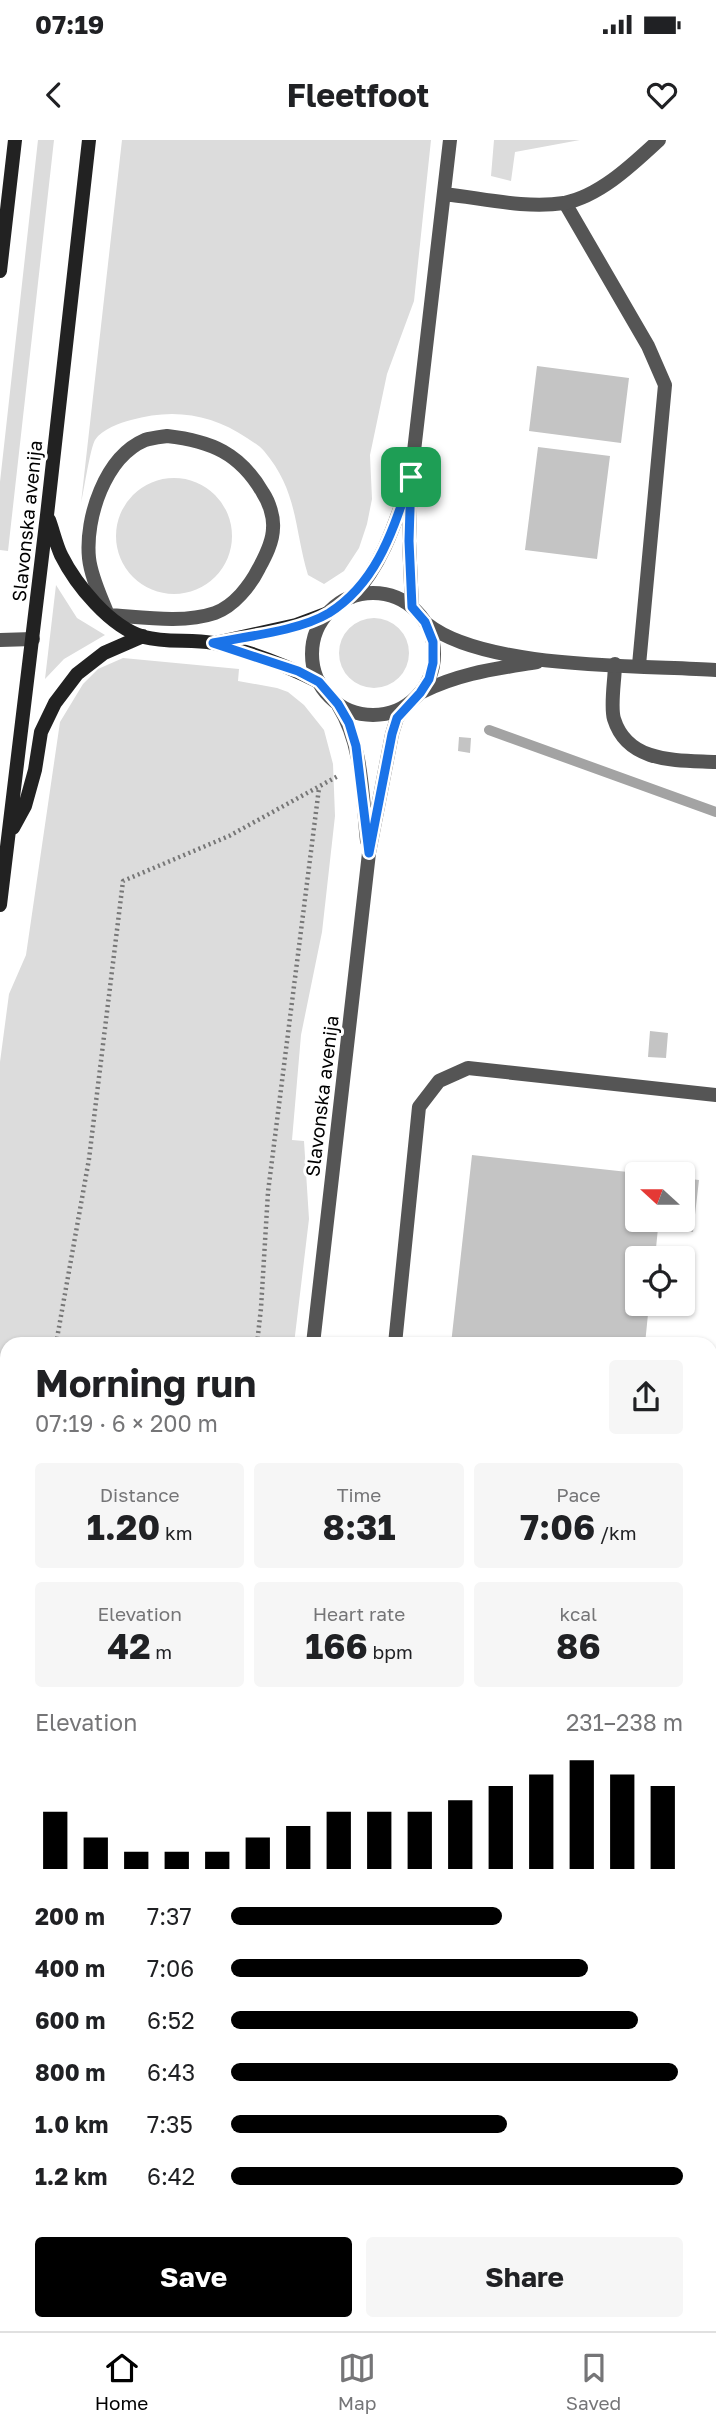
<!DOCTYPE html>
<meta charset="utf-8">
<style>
:root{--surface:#fff;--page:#f6f6f6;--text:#202124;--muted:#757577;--line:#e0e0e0;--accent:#000}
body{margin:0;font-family:"Golos Text",sans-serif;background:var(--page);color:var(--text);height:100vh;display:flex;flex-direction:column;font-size:26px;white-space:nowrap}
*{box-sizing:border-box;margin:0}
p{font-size:23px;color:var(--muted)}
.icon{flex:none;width:38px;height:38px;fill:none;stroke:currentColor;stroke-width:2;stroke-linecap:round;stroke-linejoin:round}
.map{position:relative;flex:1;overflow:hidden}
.sheet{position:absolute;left:0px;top:1197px;width:718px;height:994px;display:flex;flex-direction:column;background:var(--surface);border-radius:21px 21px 0 0;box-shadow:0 2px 5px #0004}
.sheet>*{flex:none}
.needle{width:46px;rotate:291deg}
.buttons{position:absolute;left:625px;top:1022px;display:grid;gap:14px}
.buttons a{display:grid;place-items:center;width:70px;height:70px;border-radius:7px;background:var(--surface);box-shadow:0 2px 5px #0004;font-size:35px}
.pin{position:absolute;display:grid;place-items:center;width:60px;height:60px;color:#fff;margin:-30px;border-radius:14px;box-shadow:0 4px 10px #0006}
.round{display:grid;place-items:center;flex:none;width:74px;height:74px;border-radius:7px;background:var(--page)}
.head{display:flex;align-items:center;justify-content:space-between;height:119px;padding:0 35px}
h1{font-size:38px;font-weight:700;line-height:52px}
.metrics{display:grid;grid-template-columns:repeat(3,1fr);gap:10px;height:119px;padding:7px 35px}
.metrics div{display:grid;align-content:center;border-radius:7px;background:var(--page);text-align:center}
.metrics b{font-size:35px;font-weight:700}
.metrics small{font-size:19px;font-weight:400}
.metrics p{font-size:19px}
.chart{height:196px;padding:14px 35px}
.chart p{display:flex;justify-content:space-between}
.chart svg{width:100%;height:126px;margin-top:7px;stroke:var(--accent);stroke-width:6}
.action{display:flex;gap:14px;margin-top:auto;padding:14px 35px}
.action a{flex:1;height:80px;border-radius:7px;background:var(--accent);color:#fff;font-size:28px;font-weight:700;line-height:80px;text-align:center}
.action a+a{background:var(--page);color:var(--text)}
ul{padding:0 35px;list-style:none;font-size:23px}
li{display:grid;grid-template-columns:112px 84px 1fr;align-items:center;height:52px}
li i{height:18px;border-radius:9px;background:var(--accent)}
.status{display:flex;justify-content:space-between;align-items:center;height:49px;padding:0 35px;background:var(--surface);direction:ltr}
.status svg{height:19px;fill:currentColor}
header{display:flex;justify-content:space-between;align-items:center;height:91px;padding:0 35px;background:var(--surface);font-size:32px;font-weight:700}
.menu{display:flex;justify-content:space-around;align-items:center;height:98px;border-top:2px solid var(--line);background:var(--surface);font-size:19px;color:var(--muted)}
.menu a{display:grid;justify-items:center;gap:4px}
.menu .active{color:var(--accent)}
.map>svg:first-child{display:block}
.green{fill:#dcdcdc}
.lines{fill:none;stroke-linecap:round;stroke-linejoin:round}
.stream{stroke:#a3a3a3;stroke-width:10}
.building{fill:#c4c4c4}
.path{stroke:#777;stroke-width:4.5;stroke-dasharray:2 3.5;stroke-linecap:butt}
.service{stroke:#555;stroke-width:14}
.minor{stroke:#555;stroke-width:14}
.secondary{stroke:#222;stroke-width:14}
.route-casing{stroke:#fff;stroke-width:14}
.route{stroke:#1a73e8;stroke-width:9}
.labels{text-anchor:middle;stroke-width:6;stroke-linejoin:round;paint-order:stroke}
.street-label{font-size:19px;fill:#000;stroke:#fff}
</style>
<div class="status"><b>07:19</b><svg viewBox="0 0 49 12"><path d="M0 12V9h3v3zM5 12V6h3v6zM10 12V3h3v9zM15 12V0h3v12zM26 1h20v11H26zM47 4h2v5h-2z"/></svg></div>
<header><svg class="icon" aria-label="back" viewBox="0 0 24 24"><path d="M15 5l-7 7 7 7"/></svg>Fleetfoot<svg class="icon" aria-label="heart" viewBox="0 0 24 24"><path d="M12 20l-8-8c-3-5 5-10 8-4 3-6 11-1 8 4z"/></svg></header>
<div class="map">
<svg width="716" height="2191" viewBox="0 0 716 2191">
<rect width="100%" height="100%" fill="#fff"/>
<path class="green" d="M38 0H54L8 411 0 410V342Z
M122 0H431L414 161 387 234 370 315 372 359 367 384 359 408 344 431 324 444 308 435C294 388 298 351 264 311 260 306 253 302 247 298 212 274 173 268 131 280 120 283 102 289 95 300 90 309 84 350 81 363Z
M494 0H580L515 12 511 41 491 36Z
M116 396a58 58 0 1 1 116 0a58 58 0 1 1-116 0Z
M56 445 77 478 105 495 64 519 45 539Z
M339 513a35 35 0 1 1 70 0a35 35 0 1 1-70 0Z
M123 518 239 529 238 541 277 548 288 552 304 565 324 590 333 624 335 676 322 792 301 895 292 1000 304 1001 309 1079 294 1204H7V2184H80L79 2191H0V922L9 854 26 815 60 582 83 544 98 529Z
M131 2184H182L181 2191H130Z"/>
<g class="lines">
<path class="stream" d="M489 590 716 672"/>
</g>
<path class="building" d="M537 226 629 238 621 303 529 291Z
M538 307 610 316 597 419 525 410Z
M459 597 471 598 470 613 458 611Z
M650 891 668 893 666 918 648 917Z
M472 1015 637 1033V1080H682V1038L699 1040 693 1092 658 1088 655 1118H637V1164H649L645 1204H451Z
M710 1731 716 1732V1797H710Z
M710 1908 716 1909V2191H300L301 2184H710Z"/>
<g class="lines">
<path class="path" d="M56 1204 89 1019 123 741 229 696 338 636
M257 1204 261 1168 268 1052 319 648
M0 1493 7 1465"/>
<path class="service" d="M565 63 648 206 665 245 639 525
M167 296C211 301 240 313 263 353 269 362 274 377 273 388 273 402 265 417 259 428 250 446 234 466 215 473 183 484 141 477 108 475 101 457 91 437 89 418 85 378 105 317 145 300 151 298 160 297 167 296Z
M0 500 33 499
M615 524C615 539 610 566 614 579 628 624 678 620 716 622
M395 1204 419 967 439 941 468 928 716 955
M710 1539 716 1536
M710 1819H716
M102 2191 103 2184
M279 2191V2184"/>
<path class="minor" d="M444 54C482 58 525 69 564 63 600 56 633 24 659 0
M312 514a61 61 0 1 1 122 0a61 61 0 1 1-122 0Z
M352 457C380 427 393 390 406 351
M412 467 409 401 411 337 450 0
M427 484C485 530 641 525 716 530
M422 552C460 533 495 529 537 522
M338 565C363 605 362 655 367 701
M313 1204 369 713 392 594 397 578 408 564
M198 2191V2184"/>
<path class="secondary" d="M0 131 15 0
M49 380C53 391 56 404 61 415 76 445 110 487 144 497 166 503 191 499 213 503 249 511 287 526 319 542
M215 503 296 485 328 473
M13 688 25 666 35 630 41 592 55 563 77 534 104 513 143 496
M0 765 47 375 89 0"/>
</g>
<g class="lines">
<g class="route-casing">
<path id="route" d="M411 337 409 401 412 467 425 482 433 502V523L429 539 420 553 397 578 392 594 369 713 356 606 349 583 338 564 319 542 298 531 213 503C248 496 299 491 329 473 378 442 393 389 411 337Z"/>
</g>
<use href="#route" class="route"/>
</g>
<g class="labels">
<g class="street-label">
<text transform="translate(27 381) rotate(-84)" y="7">Slavonska avenija</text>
<text transform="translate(322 956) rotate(-83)" y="7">Slavonska avenija</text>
</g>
</g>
</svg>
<div class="buttons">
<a><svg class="needle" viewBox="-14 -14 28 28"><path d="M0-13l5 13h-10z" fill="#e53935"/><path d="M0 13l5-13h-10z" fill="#757577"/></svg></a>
<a><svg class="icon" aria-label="locate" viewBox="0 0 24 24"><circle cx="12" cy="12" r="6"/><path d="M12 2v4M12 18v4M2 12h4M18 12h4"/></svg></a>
</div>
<div class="pin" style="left:411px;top:337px;background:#1e9e55"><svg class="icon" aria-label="arrive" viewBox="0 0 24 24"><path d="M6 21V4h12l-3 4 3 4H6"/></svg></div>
<section class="sheet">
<div class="head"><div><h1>Morning run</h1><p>07:19 · 6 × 200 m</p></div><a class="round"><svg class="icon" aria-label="share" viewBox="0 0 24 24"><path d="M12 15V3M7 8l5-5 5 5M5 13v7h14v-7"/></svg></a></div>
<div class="metrics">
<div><p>Distance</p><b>1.20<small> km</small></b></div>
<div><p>Time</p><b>8:31</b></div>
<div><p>Pace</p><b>7:06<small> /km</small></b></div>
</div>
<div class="metrics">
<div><p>Elevation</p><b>42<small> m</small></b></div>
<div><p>Heart rate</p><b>166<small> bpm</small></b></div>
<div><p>kcal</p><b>86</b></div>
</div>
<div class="chart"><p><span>Elevation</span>231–238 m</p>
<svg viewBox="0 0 160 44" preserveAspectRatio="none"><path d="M5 44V24M15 44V33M25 44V38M35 44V38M45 44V38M55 44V33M65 44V29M75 44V24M85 44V24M95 44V24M105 44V20M115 44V15M125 44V11M135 44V6M145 44V11M155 44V15"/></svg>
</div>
<ul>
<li><b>200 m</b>7:37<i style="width:60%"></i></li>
<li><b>400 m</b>7:06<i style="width:79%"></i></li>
<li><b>600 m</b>6:52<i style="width:90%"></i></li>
<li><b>800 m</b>6:43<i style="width:99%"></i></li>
<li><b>1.0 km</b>7:35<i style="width:61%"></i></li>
<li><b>1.2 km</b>6:42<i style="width:100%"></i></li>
</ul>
<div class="action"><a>Save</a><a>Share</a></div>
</section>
</div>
<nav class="menu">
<a class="active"><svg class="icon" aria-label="home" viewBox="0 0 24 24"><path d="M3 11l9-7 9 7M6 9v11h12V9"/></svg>Home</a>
<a><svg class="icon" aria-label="map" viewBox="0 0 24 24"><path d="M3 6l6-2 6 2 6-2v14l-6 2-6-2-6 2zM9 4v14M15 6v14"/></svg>Map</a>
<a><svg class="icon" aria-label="saved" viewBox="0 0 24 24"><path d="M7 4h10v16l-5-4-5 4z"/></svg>Saved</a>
</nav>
